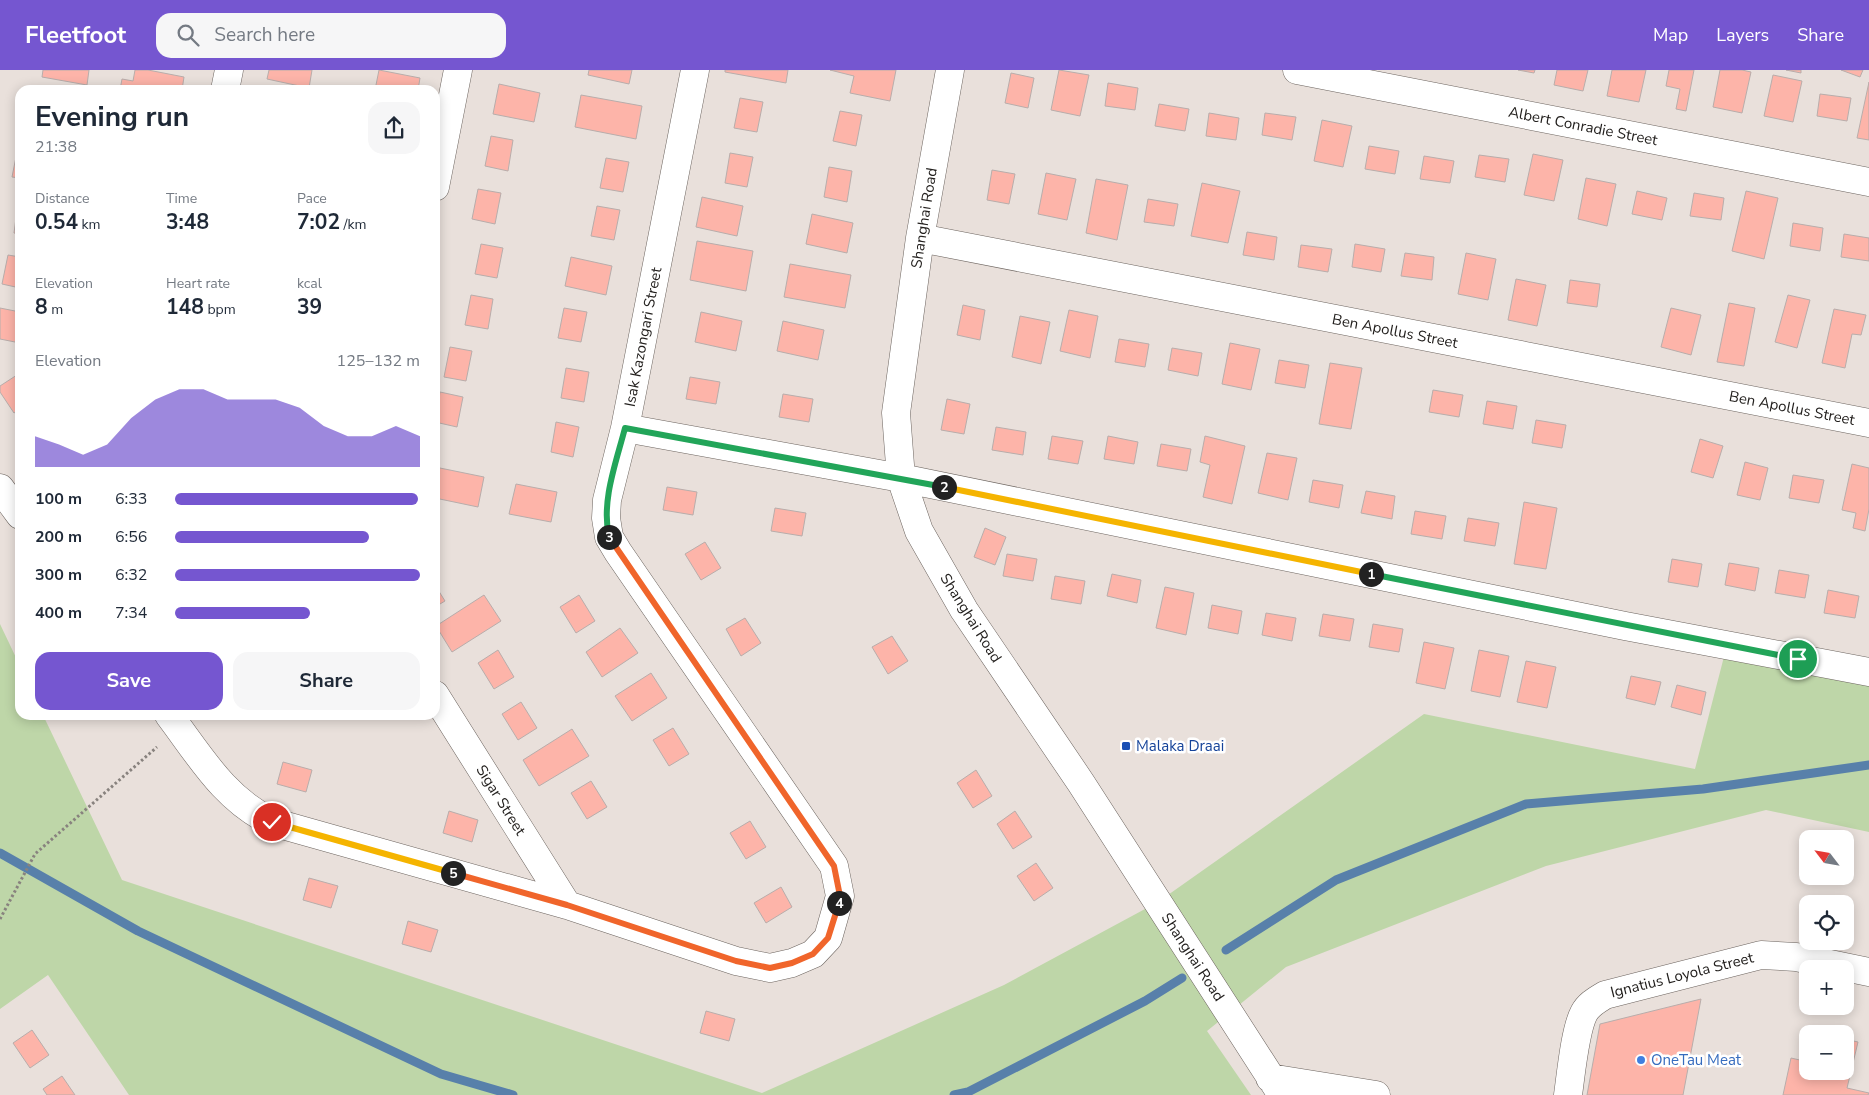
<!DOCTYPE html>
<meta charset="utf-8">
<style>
:root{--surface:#fff;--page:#f6f6f7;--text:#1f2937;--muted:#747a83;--accent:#7556d0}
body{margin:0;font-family:"Nunito Sans",sans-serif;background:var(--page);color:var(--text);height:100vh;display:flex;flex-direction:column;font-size:19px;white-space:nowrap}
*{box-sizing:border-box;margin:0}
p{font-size:16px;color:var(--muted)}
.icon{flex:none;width:28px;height:28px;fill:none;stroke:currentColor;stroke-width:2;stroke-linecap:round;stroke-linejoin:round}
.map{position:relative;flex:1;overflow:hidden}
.panel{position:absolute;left:15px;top:15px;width:425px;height:635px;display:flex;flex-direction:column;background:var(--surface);border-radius:15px;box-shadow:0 2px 12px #0003}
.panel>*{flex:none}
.needle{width:32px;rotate:301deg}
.tools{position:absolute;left:1799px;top:760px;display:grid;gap:10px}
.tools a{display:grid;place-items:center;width:55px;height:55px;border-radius:10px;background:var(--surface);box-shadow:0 2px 12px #0003;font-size:25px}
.pin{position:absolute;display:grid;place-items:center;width:42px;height:42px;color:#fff;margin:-21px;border:2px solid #fff;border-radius:50%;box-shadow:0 1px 5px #0007}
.km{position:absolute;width:25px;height:25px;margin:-12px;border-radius:50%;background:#222;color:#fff;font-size:14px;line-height:25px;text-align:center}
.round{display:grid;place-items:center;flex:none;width:52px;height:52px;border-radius:15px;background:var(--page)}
.summary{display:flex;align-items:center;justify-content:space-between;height:85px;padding:0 20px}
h1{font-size:28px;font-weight:700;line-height:38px}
.figures{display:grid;grid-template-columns:repeat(3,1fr);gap:8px;height:85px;padding:5px 20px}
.figures div{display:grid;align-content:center}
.figures b{font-size:21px;font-weight:700}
.figures small{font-size:14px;font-weight:400}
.figures p{font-size:14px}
.chart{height:140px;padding:10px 20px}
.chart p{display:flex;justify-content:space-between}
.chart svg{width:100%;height:90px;margin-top:5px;fill:var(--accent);opacity:.7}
.action{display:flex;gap:10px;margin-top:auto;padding:10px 20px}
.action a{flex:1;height:58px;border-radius:15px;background:var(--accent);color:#fff;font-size:20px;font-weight:700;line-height:58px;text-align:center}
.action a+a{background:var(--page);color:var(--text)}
ul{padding:0 20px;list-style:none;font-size:16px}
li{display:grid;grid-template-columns:80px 60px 1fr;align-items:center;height:38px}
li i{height:12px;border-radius:6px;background:var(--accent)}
header{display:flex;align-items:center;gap:30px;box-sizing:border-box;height:70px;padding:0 25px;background:var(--accent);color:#fff}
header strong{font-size:24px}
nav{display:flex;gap:28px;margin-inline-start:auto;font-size:18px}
.search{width:350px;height:45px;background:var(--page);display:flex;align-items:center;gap:12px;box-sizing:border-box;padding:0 18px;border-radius:15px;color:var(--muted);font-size:19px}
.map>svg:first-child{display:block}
.green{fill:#bed6a8}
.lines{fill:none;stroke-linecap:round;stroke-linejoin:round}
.stream{stroke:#5880aa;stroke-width:9}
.building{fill:#fdb4a9;stroke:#b8adab}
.minor-casing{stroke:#6c645f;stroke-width:29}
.path{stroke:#88827e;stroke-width:3;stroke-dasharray:2.5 2.5;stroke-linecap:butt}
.minor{stroke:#fff;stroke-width:28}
.split-1-casing{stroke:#fff;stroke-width:10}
.split-2-casing{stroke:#fff;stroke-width:10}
.split-3-casing{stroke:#fff;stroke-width:10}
.split-4-casing{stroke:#fff;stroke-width:10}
.split-5-casing{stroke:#fff;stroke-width:10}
.split-6-casing{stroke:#fff;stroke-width:10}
.split-1{stroke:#22a559;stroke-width:6}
.split-2{stroke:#f5b400;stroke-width:6}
.split-3{stroke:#22a559;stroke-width:6}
.split-4{stroke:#f0652b;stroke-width:6}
.split-5{stroke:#f0652b;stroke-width:6}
.split-6{stroke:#f5b400;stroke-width:6}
.transit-dot{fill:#1a4fb4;stroke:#fff;stroke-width:2}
.shop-dot{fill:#3f7fe0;stroke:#fff;stroke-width:2}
.labels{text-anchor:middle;stroke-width:5;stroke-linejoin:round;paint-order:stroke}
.street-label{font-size:15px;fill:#23201e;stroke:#fff}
.transit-label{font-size:15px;fill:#164399;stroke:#fff;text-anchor:start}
.shop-label{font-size:15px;fill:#366cbe;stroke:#fff;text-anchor:start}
</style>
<header>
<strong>Fleetfoot</strong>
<div class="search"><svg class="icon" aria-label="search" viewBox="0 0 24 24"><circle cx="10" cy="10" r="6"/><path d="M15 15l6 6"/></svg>Search here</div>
<nav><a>Map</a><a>Layers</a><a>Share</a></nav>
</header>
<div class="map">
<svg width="1869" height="1025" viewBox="0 0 1869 1025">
<rect width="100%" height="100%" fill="#e9e0db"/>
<path class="green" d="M0 554 20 596V645H43L122 810 762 1023 1004 915 1158 832 1424 644 1695 699 1727 575 1869 602V762L1766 740 1546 796 1286 897 1207 961 1251 1025H129L48 905 0 939Z"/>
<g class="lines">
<path class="stream" d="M0 783 138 861 441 1004 513 1025
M1226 880 1336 810 1526 734 1703 719 1869 695
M954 1025 968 1022 1145 931 1182 908"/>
</g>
<path class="building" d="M43 0H89L87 15 42 7Z
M135 0H148L184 7 182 20H120L122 9 133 11Z
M269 0H312L309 18 267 9Z
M379 0 420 8 418 20H375Z
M589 0H632L629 14 588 5Z
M725 0H788L786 13 725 2Z
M830 0H896L890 31 850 23 854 6Z
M1059 0 1089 5 1080 46 1051 40Z
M1518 0H1535L1534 3Z
M1557 0H1588L1583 21 1554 15Z
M1612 0H1646L1639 32 1607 26Z
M1669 0H1694L1686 41 1676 39 1680 19 1666 16Z
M1720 0H1742L1751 2 1742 43 1713 37Z
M1786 0H1801V3Z
M1841 0H1863L1860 7Z
M1011 3 1034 8 1028 38 1005 33Z
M1773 5 1802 11 1793 52 1764 46Z
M1869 12V70L1857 68Z
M1108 13 1138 18 1135 40 1105 36Z
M499 14 540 23 534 52 493 44Z
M1820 24 1851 28 1847 51 1817 46Z
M581 25 642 36 636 69 575 57Z
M740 28 763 32 757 62 734 58Z
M1159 34 1189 39 1185 61 1155 56Z
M840 41 862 45 856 76 833 71Z
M1209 43 1239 48 1236 70 1206 66Z
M1265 43 1296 47 1292 70 1262 65Z
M1322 50 1352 56 1343 97 1314 91Z
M491 66 513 70 508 101 485 96Z
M1369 76 1399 81 1395 104 1365 99Z
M18 77H20V108L12 107Z
M730 83 753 87 747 117 725 113Z
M1533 84 1563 90 1554 131 1524 125Z
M1479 85 1509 89 1505 112 1475 107Z
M1424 86 1454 91 1450 113 1420 109Z
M606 88 629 92 623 122 600 118Z
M829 97 852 101 847 132 824 127Z
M992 100 1015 104 1009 134 987 130Z
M1046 103 1076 109 1067 150 1038 144Z
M1586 108 1616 114 1607 156 1578 149Z
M1096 109 1128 115 1117 170 1086 163Z
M1202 113 1240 121 1228 173 1191 166Z
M478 119 501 123 495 154 472 149Z
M1637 121 1667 128 1662 150 1632 144Z
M1746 121 1778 128 1764 189 1732 181Z
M1694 123 1724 128 1721 150 1690 146Z
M702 127 743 136 737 166 696 157Z
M1148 129 1178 134 1174 156 1144 152Z
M18 133H20V164L14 163Z
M597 136 620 140 614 170 591 166Z
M812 144 853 153 847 183 806 174Z
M1793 153 1823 158 1820 181 1790 176Z
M1247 162 1277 167 1274 190 1243 185Z
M1844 164 1869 168V191L1841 187Z
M697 171 753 181 746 221 690 210Z
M481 174 503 178 497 208 475 204Z
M1355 174 1385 179 1381 202 1352 197Z
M1301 175 1332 179 1328 202 1298 197Z
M1405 183 1434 187 1432 210 1401 206Z
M1466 183 1496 189 1488 230 1458 224Z
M8 185 20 187V218L2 214Z
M571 187 612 196 606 225 565 216Z
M790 194 851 205 845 238 784 227Z
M1516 209 1546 215 1537 256 1508 250Z
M1570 210 1600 214 1597 237 1567 233Z
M471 225 493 229 488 259 465 255Z
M1788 225 1810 230 1797 278 1775 272Z
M1729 233 1755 238 1744 296 1717 292Z
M963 235 985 240 980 270 957 265Z
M0 238 20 242V273L0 269Z
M564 238 587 242 581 272 558 268Z
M1671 238 1701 245 1691 285 1661 277Z
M1834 239 1866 245 1861 265 1852 264 1845 298 1822 293Z
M1069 240 1098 246 1090 288 1060 281Z
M701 242 742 251 736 281 695 272Z
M1020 246 1050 252 1041 294 1012 287Z
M783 251 824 260 818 290 777 281Z
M1119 269 1149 274 1145 297 1115 292Z
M1230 273 1260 279 1251 320 1222 314Z
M450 277 472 281 466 311 444 307Z
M1172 278 1202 283 1198 306 1168 300Z
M1279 290 1309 295 1305 318 1275 313Z
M1330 293 1362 298 1351 359 1319 354Z
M566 298 589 302 584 332 561 328Z
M20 303V339L14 343 0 322V316Z
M690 307 720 312 716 334 686 329Z
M1433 320 1463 325 1459 347 1429 342Z
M440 322 463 327 457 357 435 352Z
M783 324 813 329 809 352 779 347Z
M947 329 970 334 964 364 941 360Z
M1487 331 1517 336 1513 359 1483 354Z
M1536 350 1566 355 1562 378 1532 373Z
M556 352 579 357 573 387 551 382Z
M996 357 1026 362 1023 385 992 380Z
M1052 366 1083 371 1078 394 1048 389Z
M1108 366 1138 372 1134 394 1104 389Z
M1205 366 1245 376 1232 434 1203 427 1210 395 1200 392Z
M1700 369 1723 376 1713 408 1691 402Z
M1161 374 1191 379 1187 401 1157 396Z
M1267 383 1297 388 1288 430 1258 423Z
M1745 392 1768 398 1760 430 1737 425Z
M1852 394 1869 398V439L1865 461 1853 458 1856 443 1842 440Z
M435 397 484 407 478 437 435 428Z
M1793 405 1824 410 1819 433 1789 428Z
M1313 410 1343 415 1339 438 1309 432Z
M516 414 557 422 551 452 509 444Z
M667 417 697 422 693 445 663 440Z
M1366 421 1395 426 1392 449 1361 443Z
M1524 432 1557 438 1546 499 1514 494Z
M775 438 806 443 802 466 771 461Z
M1415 441 1446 446 1442 469 1411 464Z
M1468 448 1499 453 1495 476 1464 471Z
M985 458 1006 467 995 495 974 487Z
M705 472 721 498 701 510 685 484Z
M1007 484 1037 489 1033 511 1003 506Z
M1672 489 1702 494 1698 517 1668 512Z
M1729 493 1759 498 1755 521 1725 515Z
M1779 500 1809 505 1805 528 1775 523Z
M1112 504 1141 510 1137 533 1107 526Z
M1055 506 1085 511 1081 534 1051 529Z
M435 515 445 531 435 537Z
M1165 517 1194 523 1186 565 1156 558Z
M1828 520 1859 526 1855 548 1824 543Z
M484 525 501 551 452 582 436 556Z
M579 525 595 551 576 563 560 537Z
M1212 535 1242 541 1238 564 1208 558Z
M1266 543 1296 548 1292 571 1262 565Z
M1323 544 1354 549 1350 571 1319 566Z
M745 548 761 573 741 586 726 559Z
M1373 554 1403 559 1399 582 1369 577Z
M620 558 638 583 602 607 586 582Z
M892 566 908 591 888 604 872 577Z
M1424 572 1454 578 1445 619 1416 613Z
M498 580 514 607 494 619 478 593Z
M1479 580 1509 586 1500 627 1471 621Z
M1526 591 1556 597 1547 638 1517 632Z
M651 603 667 628 632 651 615 626Z
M1631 606 1661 612 1655 635 1626 628Z
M1677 615 1706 622 1701 645 1671 637Z
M521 632 537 658 518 670 502 644Z
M673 658 689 684 669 696 653 670Z
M572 659 589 686 539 716 523 690Z
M283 692 312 700 306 722 277 714Z
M976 700 992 726 973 738 957 713Z
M591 711 607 737 587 749 571 723Z
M449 741 478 750 472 772 443 763Z
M1015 741 1032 767 1013 779 997 754Z
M750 751 766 777 746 789 730 763Z
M1036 793 1053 818 1034 831 1017 806Z
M309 808 338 816 331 838 303 830Z
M781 817 792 837 766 853 754 833Z
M408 851 438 860 431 882 402 874Z
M1701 929 1683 1025H1587L1600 954Z
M706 941 735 949 729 971 700 963Z
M32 960 49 985 30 998 13 973Z
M1845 969 1858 972 1847 1018 1869 1023 1868 1025H1783L1791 988 1804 991 1808 977V1001H1845Z
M62 1006 75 1025H47L43 1019Z"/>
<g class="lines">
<g class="minor-casing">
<path id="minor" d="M950 0 920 168 896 343 901 408 919 461 964 540 1081 713 1282 1025
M1297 0 1869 112
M225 20 229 0
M435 117 458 0
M920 168 1869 353
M625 358 901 408 1625 556 1869 602
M0 418 20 445
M435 625 567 835
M169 645C200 686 224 729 272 752L567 835 736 891 770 898 792 893 813 884 828 868 840 826 834 796 618 482 609 467 606 448 607 430 625 358 695 0
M1270 1008 1376 1025
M1568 1025C1571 1004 1575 960 1584 943 1589 934 1597 930 1605 925L1761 885 1796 887 1869 902"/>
</g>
<path class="path" d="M0 849 35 784 157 677"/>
<use href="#minor" class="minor"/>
</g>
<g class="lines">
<g class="split-1-casing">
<path id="split-1" d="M1371 504 1798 589"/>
</g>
<g class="split-2-casing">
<path id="split-2" d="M944 417 1371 504"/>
</g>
<g class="split-3-casing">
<path id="split-3" d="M609 467C601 431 616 393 625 358L944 417"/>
</g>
<g class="split-4-casing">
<path id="split-4" d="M609 467 834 796 840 826 839 833"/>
</g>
<g class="split-5-casing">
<path id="split-5" d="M453 803 567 835 736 891 770 898 792 893 813 884 828 868 839 833"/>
</g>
<g class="split-6-casing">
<path id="split-6" d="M272 752 453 803"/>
</g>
<use href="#split-1" class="split-1"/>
<use href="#split-2" class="split-2"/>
<use href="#split-3" class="split-3"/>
<use href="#split-4" class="split-4"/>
<use href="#split-5" class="split-5"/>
<use href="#split-6" class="split-6"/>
</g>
<rect class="transit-dot" x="1121" y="671" width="10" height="10" rx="2.5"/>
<circle class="shop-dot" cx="1641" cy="990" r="5"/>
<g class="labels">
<g class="street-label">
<text transform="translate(1583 56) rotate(11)" y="5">Albert Conradie Street</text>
<text transform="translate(924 148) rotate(-81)" y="5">Shanghai Road</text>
<text transform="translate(1395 261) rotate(11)" y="5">Ben Apollus Street</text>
<text transform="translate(643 267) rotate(-79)" y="5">Isak Kazongari Street</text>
<text transform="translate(1792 338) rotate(11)" y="5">Ben Apollus Street</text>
<text transform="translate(971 548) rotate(58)" y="5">Shanghai Road</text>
<text transform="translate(501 730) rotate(58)" y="5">Sigar Street</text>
<text transform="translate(1193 887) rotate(57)" y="5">Shanghai Road</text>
<text transform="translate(1682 905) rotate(-14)" y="5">Ignatius Loyola Street</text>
</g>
<g class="transit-label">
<text x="1136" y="681">Malaka Draai</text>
</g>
<g class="shop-label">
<text x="1651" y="995">OneTau Meat</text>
</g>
</g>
</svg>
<div class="tools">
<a><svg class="needle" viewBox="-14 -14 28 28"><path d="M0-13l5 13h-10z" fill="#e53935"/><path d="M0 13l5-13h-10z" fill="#747a83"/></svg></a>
<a><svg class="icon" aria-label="locate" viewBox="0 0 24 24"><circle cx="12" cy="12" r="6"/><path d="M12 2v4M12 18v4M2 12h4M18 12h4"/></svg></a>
<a>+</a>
<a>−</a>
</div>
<div class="pin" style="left:1798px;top:589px;background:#1e9e55"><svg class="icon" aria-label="arrive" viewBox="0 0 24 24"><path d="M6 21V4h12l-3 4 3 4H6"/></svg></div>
<div class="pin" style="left:272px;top:752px;background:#d93025"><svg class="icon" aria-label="check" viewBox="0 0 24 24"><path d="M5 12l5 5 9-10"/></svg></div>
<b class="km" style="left:1371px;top:504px">1</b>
<b class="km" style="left:944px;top:417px">2</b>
<b class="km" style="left:609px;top:467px">3</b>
<b class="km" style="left:839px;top:833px">4</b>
<b class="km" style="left:453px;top:803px">5</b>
<section class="panel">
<div class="summary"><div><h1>Evening run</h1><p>21:38</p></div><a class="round"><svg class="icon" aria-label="share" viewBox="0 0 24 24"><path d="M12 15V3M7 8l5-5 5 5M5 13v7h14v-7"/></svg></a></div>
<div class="figures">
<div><p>Distance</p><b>0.54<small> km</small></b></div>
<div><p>Time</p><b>3:48</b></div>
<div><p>Pace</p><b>7:02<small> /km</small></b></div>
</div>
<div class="figures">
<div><p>Elevation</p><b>8<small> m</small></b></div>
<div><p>Heart rate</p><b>148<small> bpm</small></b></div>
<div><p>kcal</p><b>39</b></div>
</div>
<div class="chart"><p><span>Elevation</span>125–132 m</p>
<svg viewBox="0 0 160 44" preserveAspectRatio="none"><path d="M0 44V29L10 33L20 38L30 33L40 20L50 11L60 6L70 6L80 11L90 11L100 11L110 15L120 24L130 29L140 29L150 24L160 29V44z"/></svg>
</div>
<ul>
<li><b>100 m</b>6:33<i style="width:99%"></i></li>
<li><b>200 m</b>6:56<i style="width:79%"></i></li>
<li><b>300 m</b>6:32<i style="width:100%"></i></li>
<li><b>400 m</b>7:34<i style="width:55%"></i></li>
</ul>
<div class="action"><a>Save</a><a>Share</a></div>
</section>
</div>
